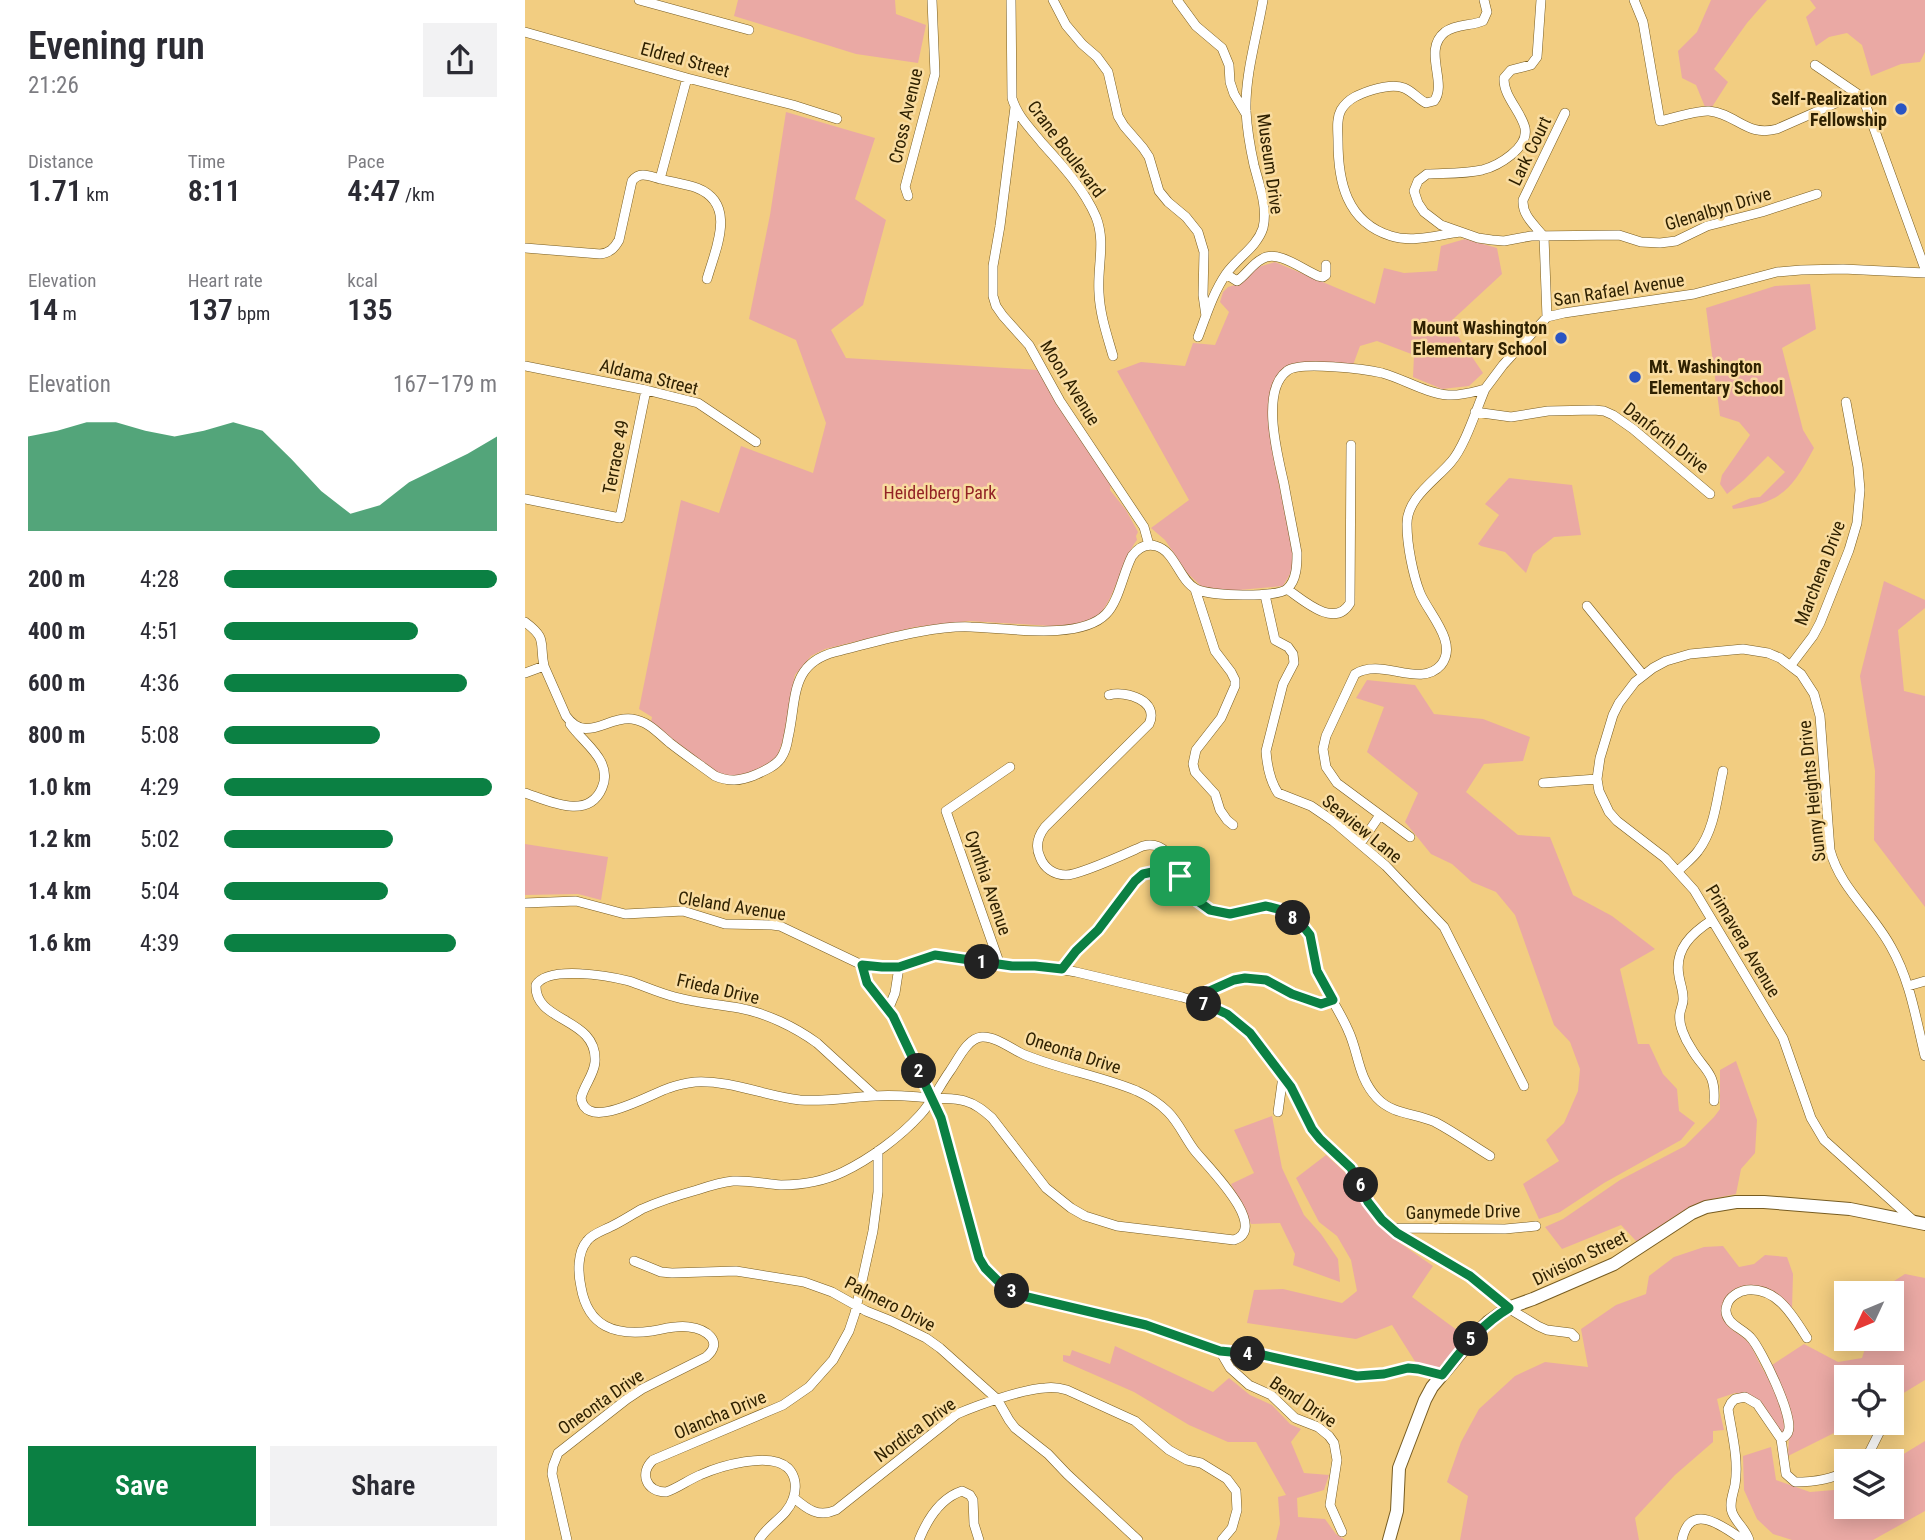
<!DOCTYPE html>
<meta charset="utf-8">
<style>
:root{--surface:#fff;--page:#f2f2f3;--text:#2b2b33;--muted:#7c7c81;--accent:#0b8043}
body{margin:0;font-family:"Roboto Condensed",sans-serif;background:var(--page);color:var(--text);height:100vh;display:flex;flex-direction:column;font-size:26px;white-space:nowrap}
*{box-sizing:border-box;margin:0}
p{font-size:23px;color:var(--muted)}
.icon{flex:none;width:38px;height:38px;fill:none;stroke:currentColor;stroke-width:2;stroke-linecap:round;stroke-linejoin:round}
.map{position:relative;flex:1;overflow:hidden}
.side{display:flex;flex-direction:column;background:var(--surface);width:525px}
.side>*{flex:none}
.needle{width:46px;rotate:226deg}
.controls{position:absolute;left:1309px;top:1281px;display:grid;gap:14px}
.controls a{display:grid;place-items:center;width:70px;height:70px;border-radius:0px;background:var(--surface);box-shadow:0 4px 18px #0003;font-size:35px}
.pin{position:absolute;display:grid;place-items:center;width:60px;height:60px;color:#fff;margin:-30px;border-radius:14px;box-shadow:0 4px 10px #0006}
.km{position:absolute;width:35px;height:35px;margin:-18px;border-radius:50%;background:#222;color:#fff;font-size:19px;line-height:35px;text-align:center}
.round{display:grid;place-items:center;flex:none;width:74px;height:74px;border-radius:0px;background:var(--page)}
.summary{display:flex;align-items:center;justify-content:space-between;height:119px;padding:0 28px}
h1{font-size:38px;font-weight:600;line-height:52px}
.stats{display:grid;grid-template-columns:repeat(3,1fr);gap:10px;height:119px;padding:7px 28px}
.stats div{display:grid;align-content:center}
.stats b{font-size:30px;font-weight:600}
.stats small{font-size:19px;font-weight:400}
.stats p{font-size:19px}
.chart{height:196px;padding:14px 28px}
.chart p{display:flex;justify-content:space-between}
.chart svg{width:100%;height:126px;margin-top:7px;fill:var(--accent);opacity:.7}
.action{display:flex;gap:14px;margin-top:auto;padding:14px 28px}
.action a{flex:1;height:80px;border-radius:0px;background:var(--accent);color:#fff;font-size:28px;font-weight:600;line-height:80px;text-align:center}
.action a+a{background:var(--page);color:var(--text)}
ul{padding:0 28px;list-style:none;font-size:23px}
li{display:grid;grid-template-columns:112px 84px 1fr;align-items:center;height:52px}
li i{height:18px;border-radius:9px;background:var(--accent)}
main{display:flex;flex:1;min-height:0}
.map>svg:first-child{display:block}
.green{fill:#eaa9a4}
.lines{fill:none;stroke-linecap:round;stroke-linejoin:round}
.street-casing{stroke:#775c21;stroke-width:10}
.secondary-casing{stroke:#775c21;stroke-width:14}
.street{stroke:#fff;stroke-width:9}
.secondary{stroke:#fff;stroke-width:12}
.route-casing{stroke:#fff;stroke-width:14}
.route{stroke:#0b8043;stroke-width:9}
.poi-dot{fill:#2a54c3;stroke:#f9dca0;stroke-width:2.5}
.labels{text-anchor:middle;stroke-width:5;stroke-linejoin:round;paint-order:stroke}
.street-label{font-size:18px;fill:#2f2101;stroke:#f9dca0}
.poi-label{font-size:18px;font-weight:bold;fill:#2f2101;stroke:#f9dca0;text-anchor:end}
.park-label{font-size:18px;fill:#922225;stroke:#f9dca0}
</style>
<main>
<section class="side">
<div class="summary"><div><h1>Evening run</h1><p>21:26</p></div><a class="round"><svg class="icon" aria-label="share" viewBox="0 0 24 24"><path d="M12 15V3M7 8l5-5 5 5M5 13v7h14v-7"/></svg></a></div>
<div class="stats">
<div><p>Distance</p><b>1.71<small> km</small></b></div>
<div><p>Time</p><b>8:11</b></div>
<div><p>Pace</p><b>4:47<small> /km</small></b></div>
</div>
<div class="stats">
<div><p>Elevation</p><b>14<small> m</small></b></div>
<div><p>Heart rate</p><b>137<small> bpm</small></b></div>
<div><p>kcal</p><b>135</b></div>
</div>
<div class="chart"><p><span>Elevation</span>167–179 m</p>
<svg viewBox="0 0 160 44" preserveAspectRatio="none"><path d="M0 44V11L10 9L20 6L30 6L40 9L50 11L60 9L70 6L80 9L90 19L100 30L110 38L120 35L130 27L140 22L150 17L160 11V44z"/></svg>
</div>
<ul>
<li><b>200 m</b>4:28<i style="width:100%"></i></li>
<li><b>400 m</b>4:51<i style="width:71%"></i></li>
<li><b>600 m</b>4:36<i style="width:89%"></i></li>
<li><b>800 m</b>5:08<i style="width:57%"></i></li>
<li><b>1.0 km</b>4:29<i style="width:98%"></i></li>
<li><b>1.2 km</b>5:02<i style="width:62%"></i></li>
<li><b>1.4 km</b>5:04<i style="width:60%"></i></li>
<li><b>1.6 km</b>4:39<i style="width:85%"></i></li>
</ul>
<div class="action"><a>Save</a><a>Share</a></div>
</section>
<div class="map">
<svg width="1400" height="1540" viewBox="0 0 1400 1540">
<rect width="100%" height="100%" fill="#f2cd81"/>
<path class="green" d="M213 0H370L371 14 401 25 393 63 331 54 209 16Z
M1186 0H1242L1222 23 1189 69 1203 82 1187 107H1180L1171 85 1157 78 1153 51 1172 32Z
M1285 0H1400V52L1395 62 1376 64 1346 76 1337 45 1322 33 1304 37 1291 46 1281 17 1291 8Z
M261 112 350 138 330 199 361 220 338 305 306 330 321 358 514 370 586 484 585 490 601 510 613 532 611 536 612 540C597 559 589 602 574 614 562 624 541 625 526 626L444 621 390 627 300 649 286 656 270 675 258 740 252 757 247 763 217 776 210 778 189 772 126 722 127 717 114 709 156 500 194 513 216 446 288 473 301 423 271 340 224 319 245 215Z
M940 239 972 248 977 274 924 323 958 373 944 386 917 389 888 377 889 355 852 341 835 346 828 365C813 364 783 361 769 364 715 375 768 525 769 562 769 569 762 579 758 586L703 591 676 586 662 573 640 540 626 528 664 500 592 371 616 362 660 366 668 343 690 345 704 312 695 302 698 292 703 287 717 283 733 267 750 262 850 304 859 268 879 273 912 271 916 246Z
M1285 284 1291 329 1257 348 1278 430 1289 448C1267 489 1257 503 1208 509L1207 506 1226 498 1235 497 1260 472 1243 456 1219 480 1202 494 1195 484 1197 475 1225 435 1214 422 1195 416 1181 308 1250 286Z
M984 478 1047 485 1056 535 1029 537 1008 554 1001 573 980 552 956 546 953 544 974 515 960 504Z
M1359 581 1400 600V608L1373 630 1379 691 1400 696V907L1349 840 1350 771 1335 676Z
M842 680 890 685 909 714 958 719 1005 737 998 761 959 764 941 792 993 835 1025 837 1048 895 1087 916 1130 949 1095 969 1113 1044H1124L1138 1074 1152 1089 1154 1111 1170 1123 1156 1140 1079 1183 1035 1212 1014 1219 998 1184 1034 1161 1021 1140 1039 1123 1053 1091 1055 1069 1045 1042 1029 1025 990 915 971 892 947 882 927 864 906 854 880 822 893 793 842 752 859 707 831 698Z
M0 844 83 857 76 900 53 894 0 895Z
M1211 1061 1232 1120 1230 1153 1216 1169 1211 1194 1182 1200 1156 1212 1112 1242 1096 1225 1037 1249 1020 1227 1038 1219 1095 1180 1160 1146 1189 1117 1195 1109V1070Z
M747 1116 757 1168 779 1215 796 1234 813 1259 815 1282 768 1265 770 1254 755 1223 726 1224 706 1184 729 1173 709 1130Z
M801 1155 823 1175 850 1223 872 1241 908 1266 887 1297 940 1336 913 1369 891 1363 867 1325 831 1339 722 1323 729 1290 758 1289 817 1303 832 1291 826 1260 812 1236 794 1222 771 1178Z
M1198 1246 1214 1267 1229 1264 1240 1255 1262 1257 1268 1274 1267 1309C1256 1299 1248 1288 1232 1287 1227 1287 1220 1286 1215 1287 1201 1291 1192 1308 1200 1321 1205 1331 1217 1334 1224 1343 1228 1348 1231 1356 1234 1362 1246 1384 1261 1407 1259 1433L1256 1432 1222 1394 1210 1393 1192 1399 1199 1430 1188 1431V1442L1150 1475 1110 1518 1114 1540H935L943 1496 922 1482 936 1442 954 1409 990 1376 1020 1362 1063 1367 1056 1329 1091 1305 1121 1294 1124 1276 1149 1257 1179 1247Z
M1380 1274 1400 1278V1380L1367 1400V1377H1321V1423H1329L1263 1456 1265 1417 1247 1365 1279 1344 1313 1362 1337 1358 1343 1339H1367V1293H1350Z
M590 1346 688 1392 704 1378 725 1395 747 1405 765 1424 776 1429 766 1442 779 1473 804 1475 799 1490 772 1498 773 1517 800 1519 811 1534 820 1540H751L755 1524 753 1497 761 1495 731 1442H703L664 1425 609 1392 538 1361V1355L545 1356 547 1350 585 1364Z
M1400 1441V1511L1348 1540H1267L1248 1534 1232 1519 1219 1490 1218 1456 1246 1447 1251 1480 1285 1492 1321 1489V1507H1367V1461Z"/>
<g class="lines">
<g class="street-casing">
<path id="street" d="M114 0 224 30
M486 0 487 98C492 116 506 129 517 143 537 165 559 189 571 217 581 242 572 267 574 293 575 315 582 335 588 356
M528 0 541 25 557 44 572 57 583 72 593 116 599 126 618 148 624 157 634 191 643 202 661 217 673 232 679 252 678 295 681 316
M652 0 671 26 697 48 704 65 705 82 709 94 721 114
M1016 0 1012 57 1006 65 986 70 979 78C978 96 996 111 1000 128 1004 148 973 166 957 170 939 174 920 173 902 174L893 181 889 191 893 203 899 212 916 225 953 238 967 240 979 241 1006 236 1094 235 1116 242 1135 243 1151 241 1182 226 1237 212 1292 194
M1109 0 1118 22 1135 121C1149 118 1172 110 1184 111 1212 114 1221 137 1252 129L1327 96 1334 95 1338 98 1400 269
M0 32 162 78 268 105 312 119
M1290 65 1334 95
M490 107 475 226 468 266V296L471 306 478 316 504 345 535 401 619 527 624 545
M135 179C147 182 160 184 172 188 213 204 190 250 182 279
M383 196 380 187 410 74 407 0
M935 232C912 235 888 243 866 236 821 222 813 181 813 141 813 131 811 119 816 110 823 98 835 94 847 90 857 87 869 84 879 88 887 91 893 99 901 103L909 101C923 83 897 50 920 32 931 24 946 26 958 21L962 12 959 0
M1019 237C1010 225 997 216 998 200L1040 113
M1019 237 1022 317
M0 248 75 254C84 253 89 249 94 240L107 181C115 171 124 176 135 179L162 78
M701 274 712 281C721 275 727 264 737 259 753 249 778 270 793 276L798 277 801 275V265
M673 337C681 316 688 293 701 274 712 258 732 247 738 228 743 207 734 185 729 165 725 147 722 129 721 111 720 74 732 36 738 0
M0 366 121 390 173 403 231 442
M950 412 986 417 1023 411 1069 410 1079 411 1088 415 1108 429 1185 494
M0 499 95 518 121 390
M670 589 690 651 706 672 710 680V686L696 718 671 750 668 764 670 772 690 794 695 810 702 820 708 825
M762 589C779 601 810 629 825 603L826 445
M740 595 750 640 763 647 768 654 769 663 758 684 741 751C742 765 745 781 753 793L786 806 808 821 861 866 919 927 999 1086
M1062 606 1118 675
M0 622C23 639 14 642 19 666
M1266 665 1288 636 1295 623 1324 550 1332 523 1335 490 1333 467 1321 402
M0 673 19 666 41 716C61 744 82 716 107 719 123 721 133 733 145 743 159 754 175 765 190 776 204 782 215 781 230 775 239 771 251 766 256 758 260 752 262 745 263 738 272 700 264 664 310 652 338 645 365 637 393 632 410 629 429 626 446 627 481 628 555 641 581 614 594 601 598 573 607 556 613 548 621 543 631 546 650 551 654 580 671 589 684 596 752 598 762 589 772 580 772 564 772 553 768 530 763 507 759 484 753 457 735 391 762 371 774 361 840 369 857 373 879 379 900 393 923 395 936 396 948 392 960 389L978 365 1022 317 1039 313 1169 294 1252 272 1276 270 1318 269 1400 273
M584 695C601 690 635 701 624 724L520 827C513 836 510 846 515 857 519 868 529 875 541 875 555 875 602 853 618 846 650 838 652 883 673 901 705 930 730 893 764 914 770 918 776 922 780 927 790 940 787 954 792 968 799 990 814 1009 823 1030 834 1053 832 1076 852 1098 868 1115 890 1113 910 1122 929 1132 947 1145 965 1156
M1018 783 1072 779
M0 793C24 801 63 821 77 788 81 779 80 770 76 762 70 749 54 737 45 724
M885 837 812 783 801 767 798 749 801 736 830 674C857 657 895 689 916 665 934 643 903 613 895 593 888 575 882 545 882 525 881 498 911 480 926 462 940 446 951 410 960 389
M835 844 855 815
M1153 871C1160 864 1168 858 1173 851 1190 829 1192 797 1198 771
M0 903 51 901 100 914 158 911 200 924 247 925 255 926 337 965 357 967H374L410 955 487 966 528 968 551 972 657 997 690 1007 714 1023 725 1033 766 1087 787 1129 804 1149 826 1168 850 1212 866 1228 945 1276 983 1308 1013 1326 1022 1330 1046 1333 1050 1337
M1187 920C1167 933 1149 949 1154 976 1155 983 1158 990 1158 997 1159 1003 1156 1007 1155 1013 1153 1024 1160 1039 1166 1048 1178 1070 1191 1071 1189 1101
M337 965 343 983 367 1016 416 1119 450 1248 460 1268 468 1277 487 1291 498 1296 621 1325 695 1351 738 1355 832 1376 859 1374 883 1368 893 1369 917 1375
M475 965 421 811 485 767
M537 969 551 951 573 930 612 879C626 868 639 873 655 876
M1383 986 1400 981
M676 1002 682 992 709 980 720 978 741 980 767 994 796 1004 808 1000
M363 1010 370 993 374 967
M753 1112 758 1076
M1389 1221 1299 1140 1286 1118 1258 1038 1169 890 1140 858 1092 821 1084 812 1074 791 1072 779 1075 758 1088 715 1094 703 1110 682 1128 668 1141 661 1165 654 1218 649 1243 653 1255 658 1276 674 1289 694 1295 716 1305 850C1315 888 1348 913 1366 947 1385 980 1391 1019 1400 1056
M866 1228 980 1229 1011 1226
M109 1261 136 1272 147 1273 211 1271 279 1282 307 1292 341 1311 366 1321 401 1338 415 1348 472 1399 484 1420 490 1428 523 1454 542 1474 613 1540
M695 1351 705 1368 724 1385 746 1395 770 1418 793 1427 804 1436 809 1443 812 1460 805 1505 817 1532
M1256 1439C1258 1438 1263 1434 1263 1432 1270 1418 1236 1349 1226 1338 1220 1331 1210 1327 1205 1321 1201 1316 1200 1310 1202 1305 1204 1297 1214 1291 1222 1290 1252 1287 1268 1316 1282 1338
M1336 1461 1345 1451 1355 1431 1362 1428
M269 1498C282 1509 293 1518 311 1510L432 1414C453 1405 498 1389 520 1388 527 1387 535 1388 542 1390L610 1421 644 1450 662 1460 676 1463 702 1479 711 1491 712 1510 707 1528 697 1540
M42 1540 27 1474 28 1466 33 1453 102 1399 117 1389 181 1357C200 1341 180 1329 164 1327 151 1325 139 1329 127 1331 90 1336 63 1327 56 1287 53 1273 52 1253 62 1241 67 1234 77 1231 85 1227 96 1222 106 1215 117 1209 135 1201 154 1195 172 1190 184 1186 196 1182 208 1181 225 1180 240 1184 256 1185 277 1185 299 1181 318 1172 345 1159 375 1137 395 1115 407 1102 415 1085 425 1071 433 1060 442 1038 457 1037 471 1036 488 1050 500 1055 537 1070 576 1076 612 1091 623 1096 634 1103 643 1112 654 1123 660 1138 670 1151 681 1165 746 1228 709 1240L592 1226 560 1216 546 1208 521 1188 467 1118C459 1111 451 1104 440 1101 431 1098 419 1099 408 1098 389 1097 369 1094 350 1096 324 1097 301 1102 275 1100 240 1096 206 1080 170 1082 161 1083 152 1085 144 1088 125 1094 61 1133 56 1098 59 1085 69 1075 70 1062 73 1017 9 1023 11 985 23 965 84 976 104 981 119 986 134 993 150 997 171 1003 192 1004 214 1008 241 1013 270 1027 292 1043L350 1096
M234 1540C243 1524 262 1517 268 1499 272 1488 271 1476 263 1468 245 1451 195 1466 175 1475 163 1480 153 1488 141 1492 121 1492 114 1473 128 1460L258 1405 284 1387 308 1360 324 1331 330 1313 348 1231 353 1192V1151
M394 1540C402 1520 416 1498 437 1491L445 1495 448 1500 449 1524 454 1540
M1157 1540C1165 1500 1199 1527 1218 1540
M1224 1540C1221 1529 1211 1523 1207 1512 1204 1504 1208 1494 1210 1485 1214 1460 1207 1434 1203 1409L1206 1403 1210 1399 1220 1397 1232 1404 1256 1439 1261 1474 1270 1482C1287 1482 1306 1480 1321 1471"/>
</g>
<g class="secondary-casing">
<path id="secondary" d="M864 1540 872 1511 874 1468 900 1400 907 1387 953 1332 963 1322 983 1308 1008 1299 1089 1264 1167 1213 1181 1207 1211 1202H1239L1325 1209 1400 1224"/>
</g>
<use href="#street" class="street"/>
<use href="#secondary" class="secondary"/>
</g>
<g class="lines">
<g class="route-casing">
<path id="route" d="M632 871 655 876 670 899 685 910 705 914 741 906 757 910 774 921 785 935 792 971 808 1000 796 1004 767 994 741 980 720 978 709 980 682 992 676 1002 702 1014 725 1033 766 1087 787 1129 795 1139 826 1168 843 1202 857 1220 872 1233 945 1276 984 1308C955 1325 937 1350 917 1375L893 1369 883 1368 859 1374 832 1376 738 1355 695 1351 621 1325 498 1296 476 1284 460 1268 454 1258 416 1118 368 1016 342 983 337 965 357 967H374L410 955 487 966H510L537 969 551 951 573 930 610 881 618 874Z"/>
</g>
<use href="#route" class="route"/>
</g>
<g class="poi-dot">
<circle cx="1376" cy="109" r="7"/>
<circle cx="1036" cy="338" r="7"/>
<circle cx="1110" cy="377" r="7"/>
</g>
<g class="labels">
<g class="street-label">
<text transform="translate(160 60) rotate(15)" y="6">Eldred Street</text>
<text transform="translate(381 116) rotate(-77)" y="6">Cross Avenue</text>
<text transform="translate(541 149) rotate(53)" y="6">Crane Boulevard</text>
<text transform="translate(1005 151) rotate(-64)" y="6">Lark Court</text>
<text transform="translate(745 164) rotate(82)" y="6">Museum Drive</text>
<text transform="translate(1193 209) rotate(-17)" y="6">Glenalbyn Drive</text>
<text transform="translate(1094 290) rotate(-9)" y="6">San Rafael Avenue</text>
<text transform="translate(124 377) rotate(14)" y="6">Aldama Street</text>
<text transform="translate(545 383) rotate(58)" y="6">Moon Avenue</text>
<text transform="translate(1141 438) rotate(38)" y="6">Danforth Drive</text>
<text transform="translate(91 457) rotate(-79)" y="6">Terrace 49</text>
<text transform="translate(1295 573) rotate(-69)" y="6">Marchena Drive</text>
<text transform="translate(1287 791) rotate(-96)" y="6">Sunny Heights Drive</text>
<text transform="translate(837 829) rotate(39)" y="6">Seaview Lane</text>
<text transform="translate(463 883) rotate(71)" y="6">Cynthia Avenue</text>
<text transform="translate(207 906) rotate(9)" y="6">Cleland Avenue</text>
<text transform="translate(1218 941) rotate(59)" y="6">Primavera Avenue</text>
<text transform="translate(193 989) rotate(13)" y="6">Frieda Drive</text>
<text transform="translate(548 1053) rotate(18)" y="6">Oneonta Drive</text>
<text transform="translate(938 1212) rotate(-1)" y="6">Ganymede Drive</text>
<text transform="translate(1055 1258) rotate(-26)" y="6">Division Street</text>
<text transform="translate(365 1304) rotate(27)" y="6">Palmero Drive</text>
<text transform="translate(76 1402) rotate(-35)" y="6">Oneonta Drive</text>
<text transform="translate(778 1402) rotate(34)" y="6">Bend Drive</text>
<text transform="translate(195 1415) rotate(-23)" y="6">Olancha Drive</text>
<text transform="translate(390 1430) rotate(-36)" y="6">Nordica Drive</text>
</g>
<g class="poi-label">
<text x="1362" y="105">Self-Realization<tspan x="1362" dy="21">Fellowship</tspan></text>
<text x="1022" y="334">Mount Washington<tspan x="1022" dy="21">Elementary School</tspan></text>
<text x="1124" y="373" text-anchor="start">Mt. Washington<tspan x="1124" dy="21">Elementary School</tspan></text>
</g>
<g class="park-label">
<text x="415" y="499">Heidelberg Park</text>
</g>
</g>
</svg>
<div class="controls">
<a><svg class="needle" viewBox="-14 -14 28 28"><path d="M0-13l5 13h-10z" fill="#e53935"/><path d="M0 13l5-13h-10z" fill="#7c7c81"/></svg></a>
<a><svg class="icon" aria-label="locate" viewBox="0 0 24 24"><circle cx="12" cy="12" r="6"/><path d="M12 2v4M12 18v4M2 12h4M18 12h4"/></svg></a>
<a><svg class="icon" aria-label="layers" viewBox="0 0 24 24"><path d="M12 4l9 5-9 5-9-5zM3 14l9 5 9-5"/></svg></a>
</div>
<div class="pin" style="left:655px;top:876px;background:#1e9e55"><svg class="icon" aria-label="arrive" viewBox="0 0 24 24"><path d="M6 21V4h12l-3 4 3 4H6"/></svg></div>
<b class="km" style="left:457px;top:962px">1</b>
<b class="km" style="left:394px;top:1071px">2</b>
<b class="km" style="left:487px;top:1291px">3</b>
<b class="km" style="left:723px;top:1354px">4</b>
<b class="km" style="left:946px;top:1339px">5</b>
<b class="km" style="left:836px;top:1185px">6</b>
<b class="km" style="left:679px;top:1004px">7</b>
<b class="km" style="left:768px;top:918px">8</b>
</div>
</main>
